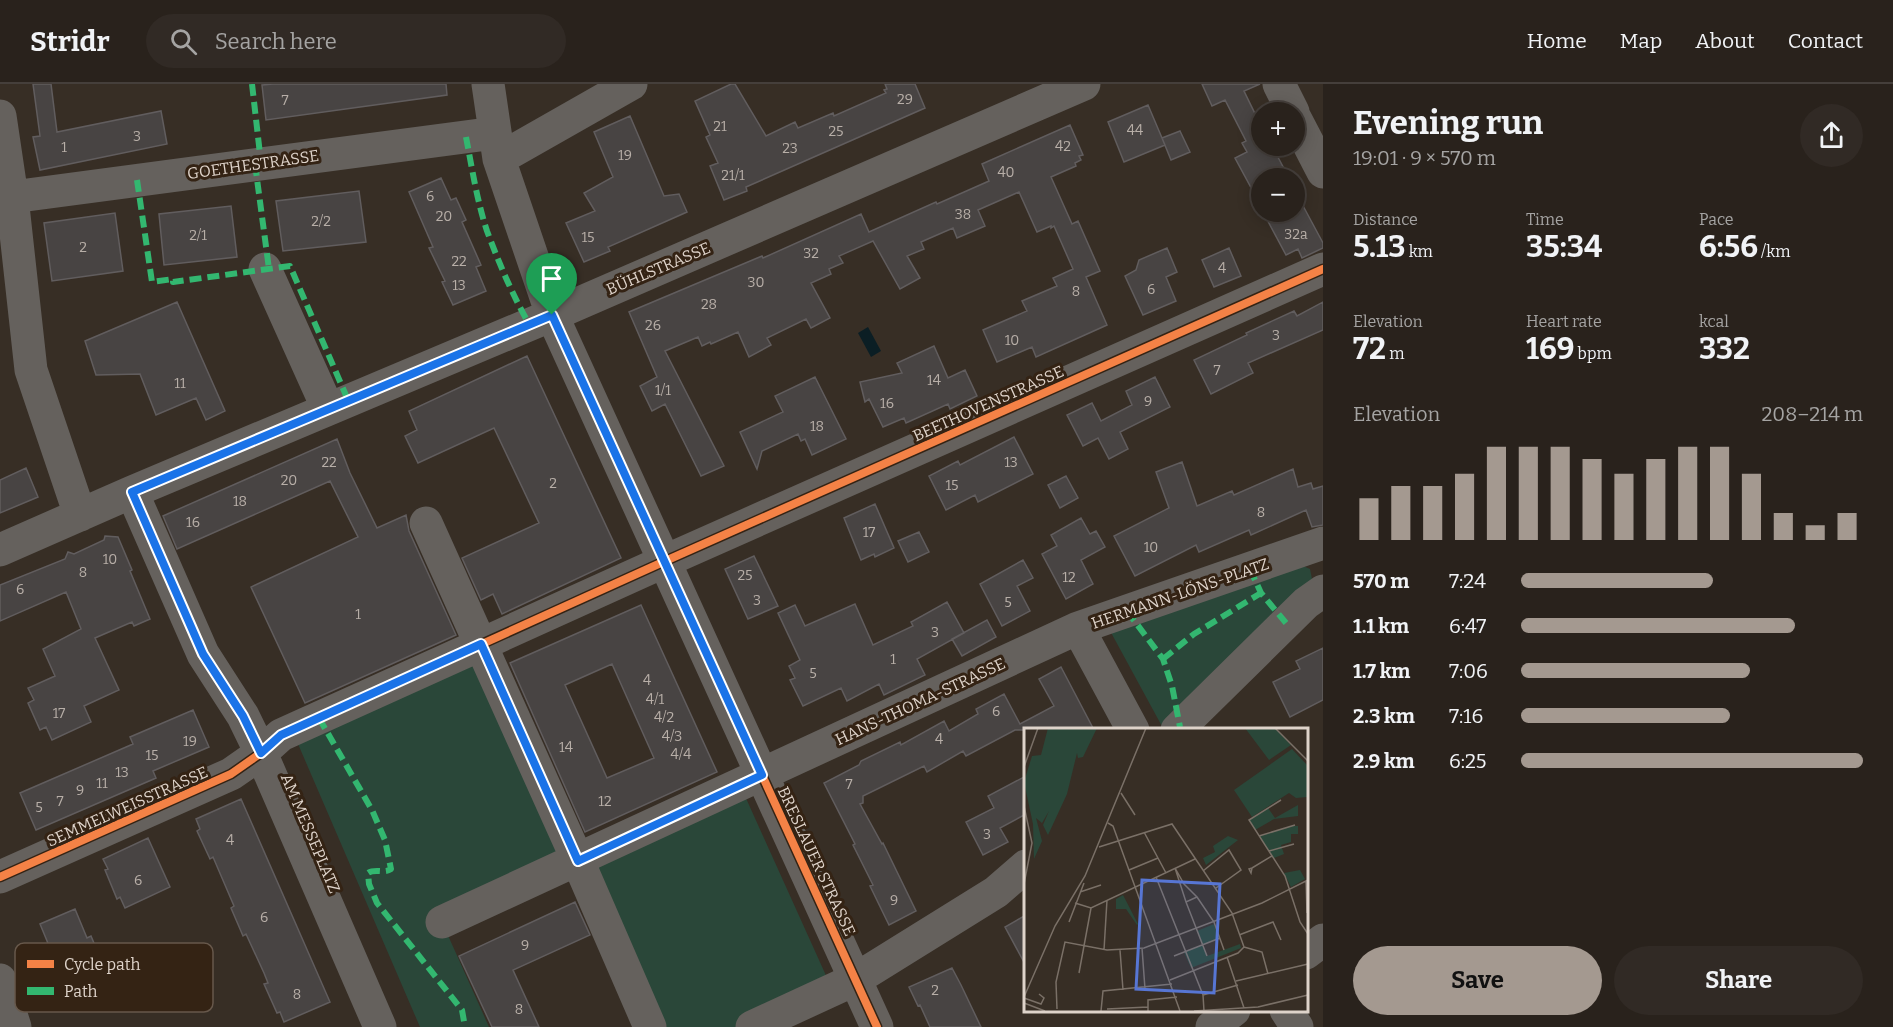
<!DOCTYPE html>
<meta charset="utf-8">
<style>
:root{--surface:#29221c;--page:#312a25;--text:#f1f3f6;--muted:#a5a4a3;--line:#453f3b;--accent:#a49990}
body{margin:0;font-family:Bitter,serif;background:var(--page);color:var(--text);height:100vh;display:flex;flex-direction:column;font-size:22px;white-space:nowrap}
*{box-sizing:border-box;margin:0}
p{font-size:20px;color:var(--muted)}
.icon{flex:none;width:33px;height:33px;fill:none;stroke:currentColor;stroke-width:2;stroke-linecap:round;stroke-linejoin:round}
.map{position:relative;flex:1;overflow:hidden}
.drawer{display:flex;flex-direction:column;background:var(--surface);width:570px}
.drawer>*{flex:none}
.tools{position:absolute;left:1251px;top:18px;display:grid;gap:12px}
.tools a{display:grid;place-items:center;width:54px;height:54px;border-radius:50%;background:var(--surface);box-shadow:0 3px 15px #0003,0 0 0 2px var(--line);font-size:30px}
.pin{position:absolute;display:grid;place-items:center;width:51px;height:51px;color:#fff;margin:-62px -26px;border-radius:50% 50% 50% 0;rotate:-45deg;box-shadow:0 0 6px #0007}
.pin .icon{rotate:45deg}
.round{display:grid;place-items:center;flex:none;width:63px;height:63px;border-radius:32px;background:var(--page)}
.overview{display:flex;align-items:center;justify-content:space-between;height:102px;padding:0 30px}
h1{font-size:33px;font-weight:700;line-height:45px}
.figures{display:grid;grid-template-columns:repeat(3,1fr);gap:9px;height:102px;padding:6px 30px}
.figures div{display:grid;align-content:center}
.figures b{font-size:30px;font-weight:700}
.figures small{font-size:16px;font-weight:400}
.figures p{font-size:16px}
.chart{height:168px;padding:12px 30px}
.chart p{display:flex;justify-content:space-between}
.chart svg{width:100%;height:108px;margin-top:6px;stroke:var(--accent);stroke-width:6}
.primary-button{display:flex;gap:12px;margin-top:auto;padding:12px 30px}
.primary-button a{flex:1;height:69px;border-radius:36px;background:var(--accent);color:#111;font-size:24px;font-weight:700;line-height:69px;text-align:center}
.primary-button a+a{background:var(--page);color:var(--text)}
ul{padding:0 30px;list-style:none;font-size:20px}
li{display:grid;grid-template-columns:96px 72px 1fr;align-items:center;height:45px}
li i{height:15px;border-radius:8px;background:var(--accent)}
header{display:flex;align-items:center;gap:36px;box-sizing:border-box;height:84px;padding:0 30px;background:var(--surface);border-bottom:2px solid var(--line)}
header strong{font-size:28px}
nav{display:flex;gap:33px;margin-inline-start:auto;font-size:21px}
.search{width:420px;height:54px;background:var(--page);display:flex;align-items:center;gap:15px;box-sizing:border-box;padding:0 21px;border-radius:33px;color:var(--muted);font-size:22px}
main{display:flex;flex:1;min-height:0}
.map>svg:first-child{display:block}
.green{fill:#2a4739}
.water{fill:#0b1e24}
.building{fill:#484443;stroke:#615d5e;stroke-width:1.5;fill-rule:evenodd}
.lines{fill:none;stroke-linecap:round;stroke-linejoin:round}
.minor{stroke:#65615d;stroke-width:33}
.quiet{stroke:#33b770;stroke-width:6;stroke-dasharray:12 6;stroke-linecap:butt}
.cycleway-casing{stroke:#342314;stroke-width:11}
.cycleway{stroke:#f48246;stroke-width:8}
.route-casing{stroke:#fff;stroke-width:12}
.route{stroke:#1a73e8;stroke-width:8}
.labels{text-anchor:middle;stroke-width:6;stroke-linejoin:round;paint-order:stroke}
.number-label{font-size:14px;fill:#b8afa8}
.street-label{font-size:16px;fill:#ded3ca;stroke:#342314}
.inset-road{fill:none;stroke:#7a7067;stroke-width:1.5}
.view{fill:#5776d4;fill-opacity:0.15;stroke:#5776d4;stroke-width:3}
.inset-edge{fill:none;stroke:#ded3ca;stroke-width:3}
.key{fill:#342314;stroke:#67584b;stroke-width:1.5}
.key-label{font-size:16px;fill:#ded3ca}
</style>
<header>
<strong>Stridr</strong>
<div class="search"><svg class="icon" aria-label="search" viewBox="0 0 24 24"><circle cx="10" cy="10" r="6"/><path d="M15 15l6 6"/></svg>Search here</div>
<nav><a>Home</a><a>Map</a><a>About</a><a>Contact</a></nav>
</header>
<main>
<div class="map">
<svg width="1323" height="943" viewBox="0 0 1323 943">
<rect width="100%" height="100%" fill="#372e25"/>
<path class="green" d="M1296 479 1310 485 1313 500 1164 646 1108 543Z
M481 560 578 777 740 701 833 907 752 943H650L578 777 442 838 489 943H420L292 646Z"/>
<path class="water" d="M868 243 881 267 871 273 858 249Z"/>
<path class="building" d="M33 0H51L57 48 161 27 167 60 40 86 33 53 40 52Z
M273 0H446L447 11 266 36 262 1Z
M731 0H735L766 52 795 38 798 44 833 29 834 32 886 9 884 6 887 5 885 0H915L925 24 746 103 747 107 724 116 710 82 718 79 706 53 710 51 695 17Z
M1202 0H1260L1244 7 1262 44V62H1272L1289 94H1262V124L1235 74 1247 68 1242 59 1246 57 1225 16 1212 22Z
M1148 21 1165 61 1124 78 1108 38Z
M630 32 664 112 679 110 687 128 608 163 610 167 584 178 566 139 595 127 584 109 613 93 594 48Z
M1070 41 1083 71 1079 72 1081 76 1075 79 1076 82 1051 93 1072 140 1078 137 1100 187 1086 193 1107 241 1036 273 1032 263 997 278 983 246 1027 227 1022 217 1057 202 1053 194 1073 185 1054 142 1051 144V142L1037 148 1019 108 978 126 985 142 957 154 953 144 921 158 924 165 907 172 920 194 900 205 873 157 839 172 843 179 829 185 831 190 811 199 830 234 811 244 806 235 767 254 771 261 749 273 738 248 711 260 710 258 702 262 698 253 665 267 724 382 701 392 665 320 652 327 640 302 657 293 629 228 762 172 763 174 861 130 869 148 936 118 937 120 989 97 982 80Z
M1180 47 1190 68 1171 76 1162 54Z
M441 94 451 116 456 114 466 136 462 138 481 181 476 183 486 207 453 221 442 198 445 197 429 164 433 163 409 108Z
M1294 105 1323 159V164L1302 174 1298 165 1286 171 1263 128H1294Z
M359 107 366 158 283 167 276 117Z
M231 122 237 173 164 181 159 130Z
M115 129 123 187 52 197 44 139Z
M1167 164 1177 188 1166 193 1176 217 1143 231 1125 192 1136 186 1139 176Z
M1229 164 1241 192 1214 203 1202 176Z
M177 218 225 327 206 336 196 314 156 331 140 290 96 291 85 257Z
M1323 218V246L1248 279 1253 289 1211 310 1194 276 1247 251 1246 249 1294 227 1297 232Z
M934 262 948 294 965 286 977 312 950 325 948 320 906 339 904 334 883 343 869 315 865 318 860 298 902 289 897 279Z
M527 272 621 474 502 530 493 510 481 516 462 474 539 439 494 344 418 379 405 352 417 346 409 327Z
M815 293 846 355 812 371 805 355 801 357 798 350 762 367 757 385 740 348 783 328 775 312Z
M1155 293 1170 323 1120 348 1128 365 1109 375 1098 354 1083 362 1067 331 1092 319 1101 337 1132 321 1126 307Z
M1014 353 1033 390 978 418 975 411 946 426 929 392 958 377 960 381Z
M337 355 350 389 377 444 406 431 409 447 456 551 305 619 251 503 358 453 330 397 177 465 163 432Z
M1182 378 1197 422 1232 407 1234 411 1293 385 1298 403 1311 399 1313 405 1323 402V441L1312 443 1306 426 1251 451 1249 446 1199 468 1196 461 1135 492 1114 452 1169 424 1156 388Z
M26 384 38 413 0 429V396Z
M1066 392 1078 414 1060 424 1048 401Z
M875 420 894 464 875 473 874 470 861 476 844 434Z
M1081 434 1090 450 1096 447 1105 463 1081 476 1093 500 1066 515 1042 470 1057 462 1051 451Z
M919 448 929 468 908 478 898 457Z
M105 452 118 453 132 486 130 487 150 535 134 542 132 538 95 554 119 606 84 622 91 638 52 656 46 643 40 646 28 619 34 616 28 604 55 592 43 565 81 545 66 508 0 537V501L65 475 68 468 74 470 104 456Z
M754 472 778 522 748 535 725 485Z
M1023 476 1033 494 1017 502 1030 527 1002 542 980 500Z
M947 518 964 549 917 575 925 591 884 611 879 600 847 617 841 604 803 622 790 596 795 594 789 582 800 576 778 529 795 521 805 542 855 520 873 561 913 542 911 538Z
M641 521 717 688 585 748 510 579ZM612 580 654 674 607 694 565 601Z
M987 536 996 553 962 572 952 555Z
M1323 564V616L1290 633 1273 598 1300 585 1296 577Z
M1061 583 1094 646H1015L966 672 963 667 927 688 924 682 863 712V719L860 720 882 760 883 759 916 827 889 841 870 802 873 801 853 761 855 760 824 699 859 681 861 677 900 658 901 661 944 637 949 647 978 630 976 625 1004 610 1020 640 1054 622 1039 595Z
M193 626 209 663 153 687 156 694 36 746 20 709 133 660 130 653Z
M1026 692V730L1000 744 1008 758 983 771 966 738 994 724 988 712Z
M241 715 330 918 284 938 280 928 277 929 264 900 268 899 264 889 246 850 243 852 231 824 234 822 213 773 210 775 197 747 200 745 196 735Z
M148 754 170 803 125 824 120 813 117 815 105 786 108 785 103 775Z
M575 818 590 851 513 886 539 943H492L459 872Z
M75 825 87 854 91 852 107 890 76 904 59 866 52 869 40 840Z
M1026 831V882L1005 843Z
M952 884 961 901 981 943H930L920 921 918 922 909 903Z"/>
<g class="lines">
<path class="minor" d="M488 0 499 75 552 231 877 943
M1279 0 1293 28
M0 32 12 113 31 286 80 431
M1294 32 1323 88
M499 75 631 0
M12 113 495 49
M265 185 328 325
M132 408 203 570 243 632 261 669 380 943
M426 439 578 777 650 943
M0 466 132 408 552 231 1084 0
M1133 646 1078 544 1323 459
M1177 646 1306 519 1323 507
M0 793 231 690 261 669 281 651 292 646 663 478 1323 185
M442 838 1078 544
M1306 869 1323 856
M0 896 15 943
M1286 926 1297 943
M752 943 856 895 996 808 1026 782
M1212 943 1234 926"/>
<path class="quiet" d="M252 0 261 79
M466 53C472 84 477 117 487 147 499 179 512 210 529 240
M255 80 269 185
M137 96 152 198 173 195V198L290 182 348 316
M1250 485 1261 509 1286 539
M1127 527 1163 575 1172 602 1180 643
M1163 575 1194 550 1261 509
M319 634 372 726 385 756 391 785C384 790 375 784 368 789L369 800 377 819 462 926 465 943"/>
<g class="cycleway-casing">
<path id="cycleway" d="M552 231 877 943
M0 793 231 690 261 669 281 651 292 646 663 478 1323 185"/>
</g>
<use href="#cycleway" class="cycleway"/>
</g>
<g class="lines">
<g class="route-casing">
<path id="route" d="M552 231 762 691 578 777 481 560 281 651 261 669 243 632 203 570 132 408Z"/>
</g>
<use href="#route" class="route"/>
</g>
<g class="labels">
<g class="number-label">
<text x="905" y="20">29</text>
<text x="285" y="21">7</text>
<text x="720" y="47">21</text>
<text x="1135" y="51">44</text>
<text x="836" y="52">25</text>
<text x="137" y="57">3</text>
<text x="1063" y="67">42</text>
<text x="64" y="68">1</text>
<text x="790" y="69">23</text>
<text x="625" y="76">19</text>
<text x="1006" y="93">40</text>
<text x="733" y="96">21/1</text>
<text x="430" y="117">6</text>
<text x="963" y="135">38</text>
<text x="444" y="137">20</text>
<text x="321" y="142">2/2</text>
<text x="1296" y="155">32a</text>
<text x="198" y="156">2/1</text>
<text x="588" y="158">15</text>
<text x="83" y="168">2</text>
<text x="811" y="174">32</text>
<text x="459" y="182">22</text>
<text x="1222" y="189">4</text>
<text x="756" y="203">30</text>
<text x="459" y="206">13</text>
<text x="1151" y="210">6</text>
<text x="1076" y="212">8</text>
<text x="709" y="225">28</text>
<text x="653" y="246">26</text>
<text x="1276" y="256">3</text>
<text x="1012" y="261">10</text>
<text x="1217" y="291">7</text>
<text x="934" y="301">14</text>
<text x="180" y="304">11</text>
<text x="663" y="311">1/1</text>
<text x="1148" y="322">9</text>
<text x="887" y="324">16</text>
<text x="817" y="347">18</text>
<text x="329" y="383">22</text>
<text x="1011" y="383">13</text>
<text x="289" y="401">20</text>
<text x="553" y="404">2</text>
<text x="952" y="406">15</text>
<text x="240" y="422">18</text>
<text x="1261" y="433">8</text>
<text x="193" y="443">16</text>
<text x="869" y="453">17</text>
<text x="1151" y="468">10</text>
<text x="110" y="480">10</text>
<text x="83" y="493">8</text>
<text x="745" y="496">25</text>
<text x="1069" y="498">12</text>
<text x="20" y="510">6</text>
<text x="757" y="521">3</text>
<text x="1008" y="523">5</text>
<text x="358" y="535">1</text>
<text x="935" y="553">3</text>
<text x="893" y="580">1</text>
<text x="813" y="594">5</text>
<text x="647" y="601">4</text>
<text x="655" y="620">4/1</text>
<text x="996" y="632">6</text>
<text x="59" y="634">17</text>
<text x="664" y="638">4/2</text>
<text x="672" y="657">4/3</text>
<text x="939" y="660">4</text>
<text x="190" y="662">19</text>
<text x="566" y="668">14</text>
<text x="681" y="675">4/4</text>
<text x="152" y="676">15</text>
<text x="122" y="693">13</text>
<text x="102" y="704">11</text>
<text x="849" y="705">7</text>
<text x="80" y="711">9</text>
<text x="60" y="722">7</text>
<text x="605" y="722">12</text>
<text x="39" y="728">5</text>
<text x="987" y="755">3</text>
<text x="230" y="761">4</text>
<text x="138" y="801">6</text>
<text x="894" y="821">9</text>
<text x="264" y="838">6</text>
<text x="525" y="866">9</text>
<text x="935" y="911">2</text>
<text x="297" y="915">8</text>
<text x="519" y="930">8</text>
</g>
<g class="street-label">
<text transform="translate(253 80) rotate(-8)" y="6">GOETHESTRASSE</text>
<text transform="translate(658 184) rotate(-23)" y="6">BÜHLSTRASSE</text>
<text transform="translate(988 319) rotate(-24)" y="6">BEETHOVENSTRASSE</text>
<text transform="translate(1180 509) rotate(-19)" y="6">HERMANN-LÖNS-PLATZ</text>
<text transform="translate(920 617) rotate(-25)" y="6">HANS-THOMA-STRASSE</text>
<text transform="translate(127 722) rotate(-24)" y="6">SEMMELWEISSTRASSE</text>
<text transform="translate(311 749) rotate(67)" y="6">AM MESSEPLATZ</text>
<text transform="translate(817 777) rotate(65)" y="6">BRESLAUER STRASSE</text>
</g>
</g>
<g transform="translate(1024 644)">
<rect width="284" height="284" fill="#372e25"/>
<path d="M24 0H73L59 29 54 30 53 25 43 66 24 107 19 97 25 83 18 95 12 90 18 113 10 131 9 96 0 54 8 28 17 27ZM221 0H251L267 17 245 32ZM268 21 283 37V69L272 70 265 65 228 89 210 62ZM274 77V88L250 91 231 102 225 92 244 80 251 90ZM267 98H274V106H267V114L257 117 260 126 250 130 235 108ZM204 108 214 112 182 137 179 130 191 124 189 118ZM276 142 281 151 267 159 260 145ZM99 167 114 196 113 197 102 181H92V171ZM190 196 196 210 179 217 183 228 216 216 217 220 167 240 160 224 178 217 173 203Z" fill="#2a4739"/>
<path class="inset-road" d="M251 0 284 33M0 39 14 0M97 65 111 87M257 72 225 92 261 148 276 194 284 206M0 78 8 115 0 156M84 95 89 98 156 283M120 104 142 145M235 108 271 97M75 119 148 96 208 185 220 219M245 123 270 116M151 140 160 156 173 169 162 174ZM228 140 227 145 225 141 228 140 248 128M105 142 134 130M179 143 205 122 217 142 192 160M132 149 179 267 180 283M282 153 283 185M56 164 77 157M173 169 190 194 200 222M162 174 183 228M51 175 67 180 171 131M45 194 60 155M215 207 249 194 257 212M220 219 238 224 244 246M118 220 121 261M80 222 83 172M96 222 99 262M150 228 196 210M203 229 220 280M55 245 67 180M146 252 214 225 220 219M212 253 284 236M179 267 214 257M0 269 31 198 61 148 122 0M0 270 17 276 20 270 15 266M0 275 21 283M33 281 32 254 41 214 83 222 120 220 238 175 284 152M83 281 124 279M77 283 79 263 148 256M124 283V272L153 269M170 283 234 279 284 267"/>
<path class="view" d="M118 152 196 156 190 265 112 261Z"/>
<rect width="284" height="284" class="inset-edge"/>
</g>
<rect x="15" y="859" width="198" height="69" rx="9" class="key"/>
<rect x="27" y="876" width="27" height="8" fill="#f48246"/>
<rect x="27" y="903" width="27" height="8" fill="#33b770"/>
<g class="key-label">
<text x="64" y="886">Cycle path</text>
<text x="64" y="913">Path</text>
</g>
</svg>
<div class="tools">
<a>+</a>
<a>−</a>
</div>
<div class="pin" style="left:552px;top:231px;background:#1e9e55"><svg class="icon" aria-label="arrive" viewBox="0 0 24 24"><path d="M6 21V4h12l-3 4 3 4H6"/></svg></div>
</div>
<section class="drawer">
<div class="overview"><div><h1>Evening run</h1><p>19:01 · 9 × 570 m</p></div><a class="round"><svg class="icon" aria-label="share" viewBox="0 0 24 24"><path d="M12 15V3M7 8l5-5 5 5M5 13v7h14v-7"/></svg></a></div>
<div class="figures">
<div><p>Distance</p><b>5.13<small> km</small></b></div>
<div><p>Time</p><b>35:34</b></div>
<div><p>Pace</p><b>6:56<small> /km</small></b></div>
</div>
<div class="figures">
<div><p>Elevation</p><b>72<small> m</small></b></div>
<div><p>Heart rate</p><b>169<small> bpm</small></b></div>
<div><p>kcal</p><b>332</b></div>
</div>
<div class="chart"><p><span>Elevation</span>208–214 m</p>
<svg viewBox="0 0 160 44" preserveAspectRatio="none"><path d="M5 44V27M15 44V22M25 44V22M35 44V17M45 44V6M55 44V6M65 44V6M75 44V11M85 44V17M95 44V11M105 44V6M115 44V6M125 44V17M135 44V33M145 44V38M155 44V33"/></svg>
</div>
<ul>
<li><b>570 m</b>7:24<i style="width:56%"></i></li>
<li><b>1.1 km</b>6:47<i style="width:80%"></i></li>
<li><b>1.7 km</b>7:06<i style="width:67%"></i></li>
<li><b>2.3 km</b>7:16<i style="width:61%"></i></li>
<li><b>2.9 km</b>6:25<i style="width:100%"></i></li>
</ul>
<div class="primary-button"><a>Save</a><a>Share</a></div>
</section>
</main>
